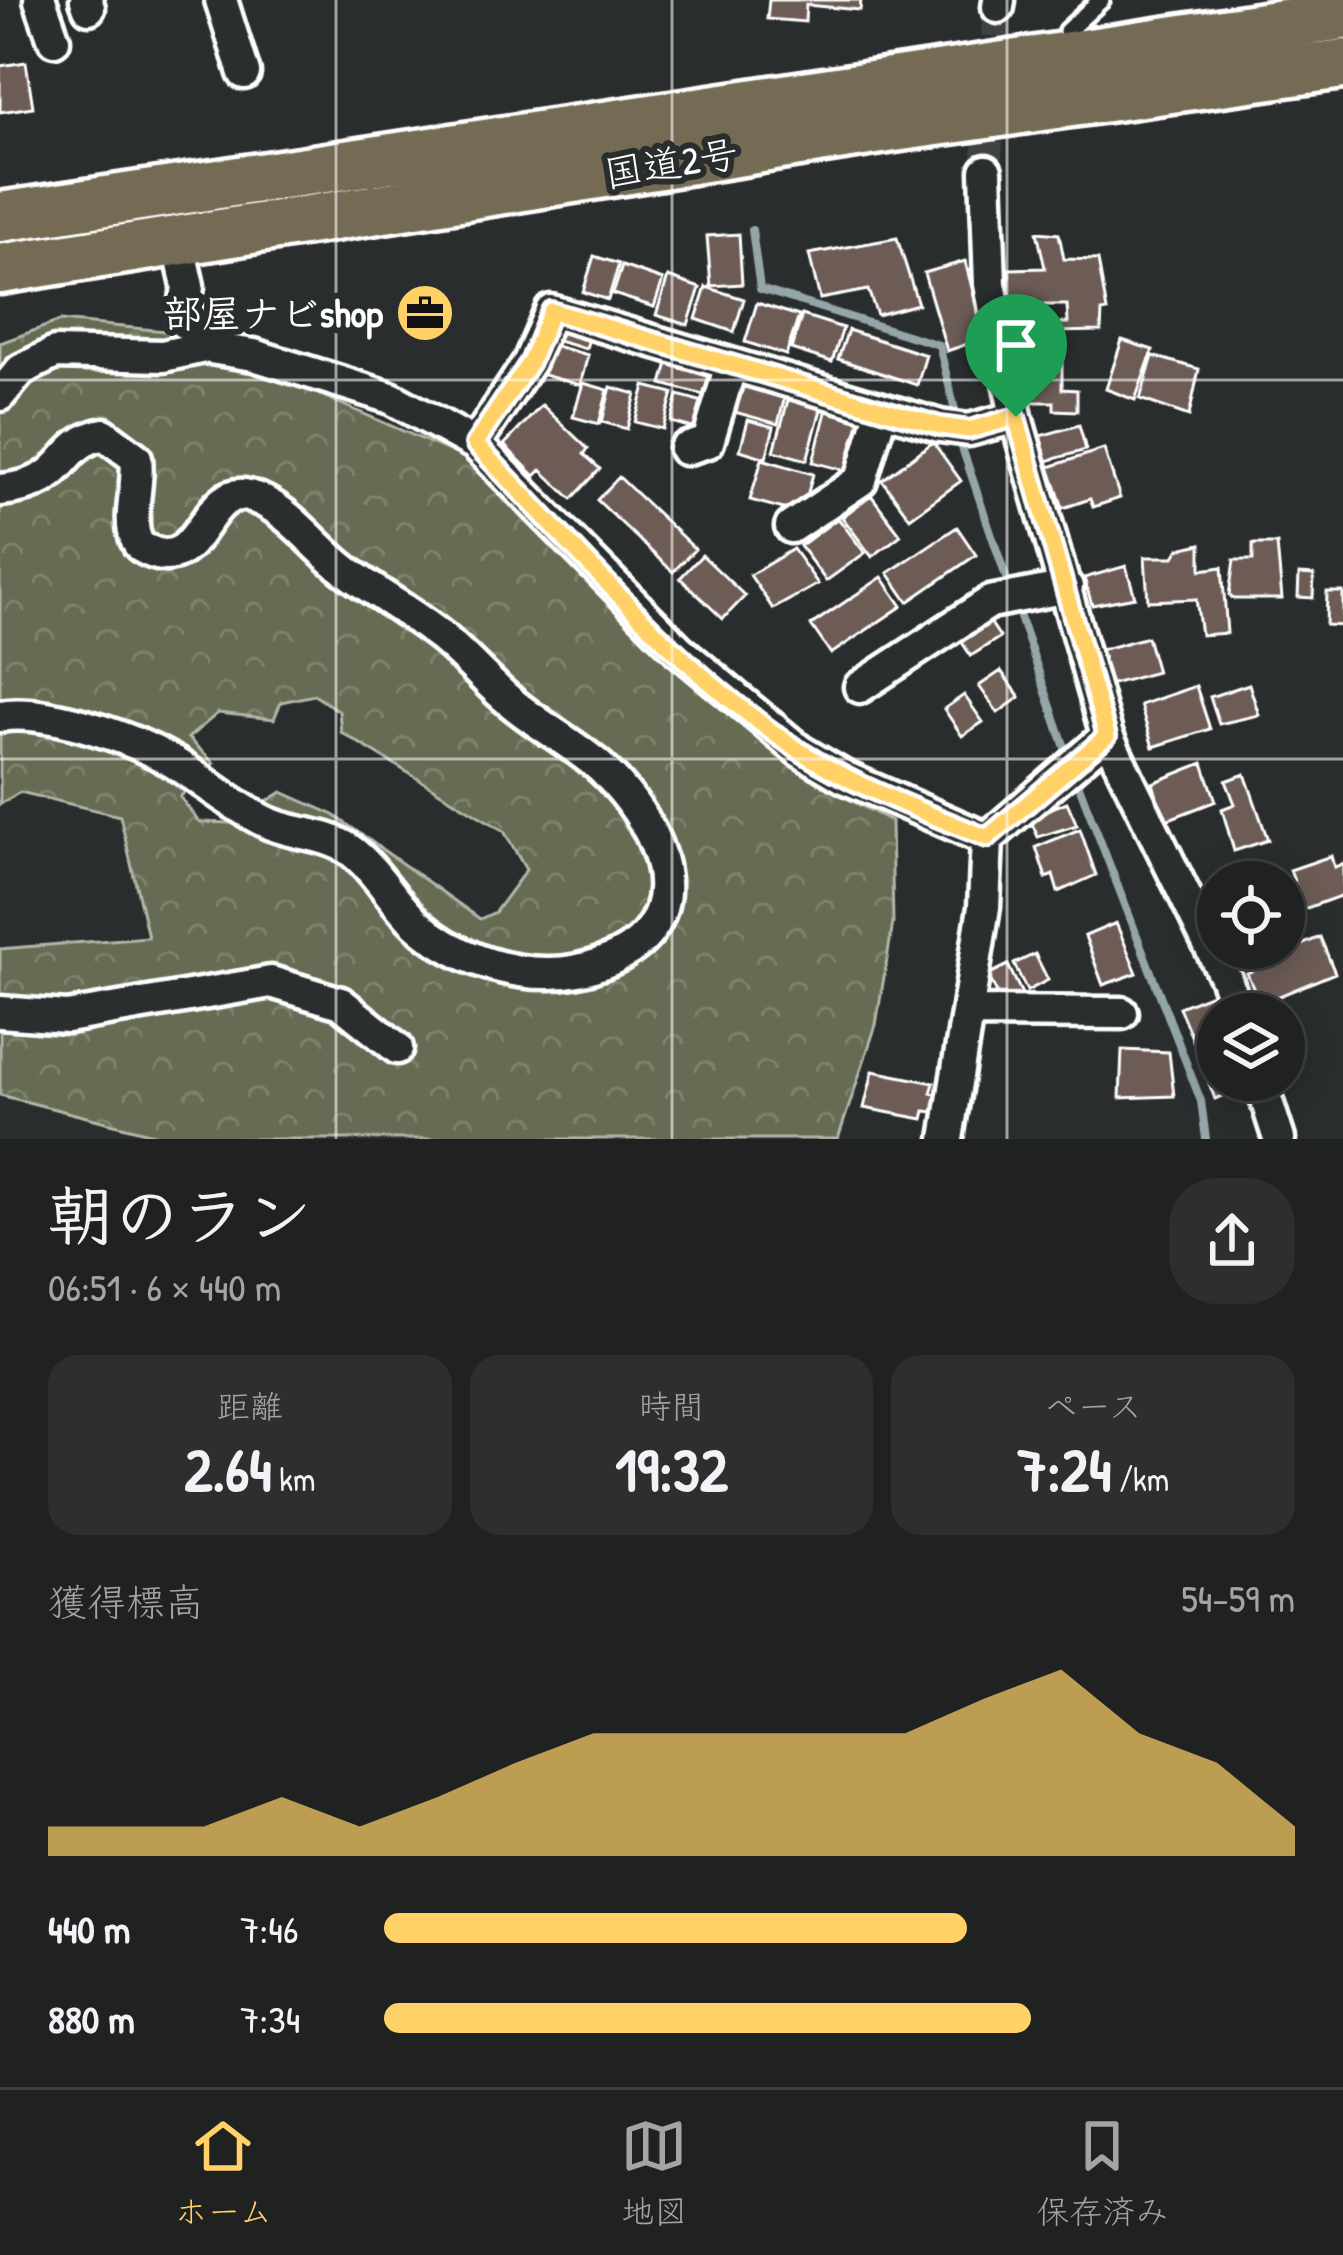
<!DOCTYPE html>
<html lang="ja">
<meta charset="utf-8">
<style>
:root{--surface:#202222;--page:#2d2f2f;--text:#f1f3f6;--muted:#a2a4a5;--line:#3d3f40;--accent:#ffd166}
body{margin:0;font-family:"Patrick Hand","Klee One",sans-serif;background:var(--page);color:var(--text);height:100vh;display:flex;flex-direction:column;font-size:45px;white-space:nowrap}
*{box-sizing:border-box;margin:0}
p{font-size:39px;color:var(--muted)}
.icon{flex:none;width:66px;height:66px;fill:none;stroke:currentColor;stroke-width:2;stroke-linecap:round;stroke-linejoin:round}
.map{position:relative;height:1139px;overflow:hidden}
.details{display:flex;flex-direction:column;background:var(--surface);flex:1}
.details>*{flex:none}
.controls{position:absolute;left:1197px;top:861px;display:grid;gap:24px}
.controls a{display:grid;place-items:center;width:108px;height:108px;border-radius:50%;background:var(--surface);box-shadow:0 6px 30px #0003,0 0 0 3px var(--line);font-size:60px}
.pin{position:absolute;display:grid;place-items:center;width:102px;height:102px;color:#fff;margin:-123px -51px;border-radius:50% 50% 50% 0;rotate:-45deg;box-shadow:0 0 12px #0007}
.pin .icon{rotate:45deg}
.round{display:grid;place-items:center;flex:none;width:126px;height:126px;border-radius:48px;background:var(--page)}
.overview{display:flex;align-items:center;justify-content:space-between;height:204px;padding:0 48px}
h1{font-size:66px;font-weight:700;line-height:90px}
.metrics{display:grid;grid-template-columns:repeat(3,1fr);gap:18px;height:204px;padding:12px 48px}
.metrics div{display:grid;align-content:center;border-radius:30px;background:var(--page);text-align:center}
.metrics b{font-size:60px;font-weight:700}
.metrics small{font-size:33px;font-weight:400}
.metrics p{font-size:33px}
.chart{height:336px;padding:24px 48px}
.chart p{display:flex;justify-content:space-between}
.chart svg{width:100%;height:216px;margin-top:12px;fill:var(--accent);opacity:.7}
ul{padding:0 48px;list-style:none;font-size:39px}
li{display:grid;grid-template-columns:192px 144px 1fr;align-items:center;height:90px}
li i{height:30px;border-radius:15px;background:var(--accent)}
.tab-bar{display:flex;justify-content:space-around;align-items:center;height:168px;border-top:3px solid var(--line);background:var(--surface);font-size:33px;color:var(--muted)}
.tab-bar a{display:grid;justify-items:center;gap:6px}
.tab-bar .current{color:var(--accent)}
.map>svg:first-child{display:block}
.forest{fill:url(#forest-crowns);stroke:#b2b6a8;stroke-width:3;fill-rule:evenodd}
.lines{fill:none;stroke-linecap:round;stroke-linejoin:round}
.stream{stroke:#94a6a8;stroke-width:8}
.building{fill:#6d5c56;stroke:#fff;stroke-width:3}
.minor-tunnel{stroke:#3f4243;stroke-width:30;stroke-dasharray:30 15;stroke-linecap:butt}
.service-casing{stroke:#fff;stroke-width:24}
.minor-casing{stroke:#fff;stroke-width:39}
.trunk-casing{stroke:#fff;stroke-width:57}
.service{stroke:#2a2d2e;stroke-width:15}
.minor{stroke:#2a2d2e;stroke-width:30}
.trunk{stroke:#746b52;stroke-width:48}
.route-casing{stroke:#fff;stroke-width:24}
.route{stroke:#ffd166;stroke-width:15}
.grid{fill:none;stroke:#fff;stroke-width:3;stroke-opacity:0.55}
.labels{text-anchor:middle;stroke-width:12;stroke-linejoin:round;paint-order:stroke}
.street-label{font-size:39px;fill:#fff;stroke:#2a2d2e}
.poi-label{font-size:39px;font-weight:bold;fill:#fff;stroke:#2a2d2e;text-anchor:end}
</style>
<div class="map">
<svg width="1343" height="1139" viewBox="0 0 1343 1139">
<defs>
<pattern id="forest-crowns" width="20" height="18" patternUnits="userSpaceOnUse" patternTransform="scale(3)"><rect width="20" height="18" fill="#656c52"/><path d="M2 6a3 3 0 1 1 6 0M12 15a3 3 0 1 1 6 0" fill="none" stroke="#7c826c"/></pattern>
</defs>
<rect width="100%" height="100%" fill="#2a2d2e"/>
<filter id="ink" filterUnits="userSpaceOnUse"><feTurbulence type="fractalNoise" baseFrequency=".00833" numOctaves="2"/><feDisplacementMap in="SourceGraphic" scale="24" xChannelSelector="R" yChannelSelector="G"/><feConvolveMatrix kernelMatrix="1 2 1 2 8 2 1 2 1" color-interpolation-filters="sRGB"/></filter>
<g filter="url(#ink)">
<path class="forest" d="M60 321 176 332 474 462 666 647 823 786 891 821 893 923 876 1025 838 1139H173L0 1095V949L148 937 120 816 20 792 0 804V343ZM314 695 339 711 341 732 504 831 526 870 495 912 480 919 334 815 282 792 232 823 199 822 180 797 214 763 188 738 218 713 274 719 281 702Z"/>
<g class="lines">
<path class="stream" d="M752 230 760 289 939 345 957 418
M959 439 1010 589
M1015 603 1069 759
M1074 773 1201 1101 1206 1139"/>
</g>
<path class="building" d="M769 0H861L860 10 806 5 805 22 767 19Z
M26 62 33 107 0 112V66Z
M1037 232 1059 234 1064 259 1098 260 1107 311 1102 312 1101 331 1055 332V323H1068L1067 305H1010L1009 269 1045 268Z
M739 234 742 284 711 286 707 236Z
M897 238 918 304 877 315 868 290 820 299 809 254Z
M594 256 619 264 608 300 583 292Z
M965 261 985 338 947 351 924 273Z
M622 266 663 280 654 307 613 294Z
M668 277 700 288 688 325 656 315Z
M706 287 744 299 734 332 696 319Z
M757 303 799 316 786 355 745 342Z
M802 315 843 328 832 362 791 349Z
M555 323 590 333 586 349 550 339Z
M848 330 926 355 917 385 838 359Z
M1122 340 1153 350 1135 400 1106 389Z
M544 343 588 355 580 385 536 373Z
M670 356 715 368 707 396 662 384Z
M1153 356 1199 369 1189 416 1140 399Z
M1026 358H1062V389L1077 390V411L1054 410V402H1025Z
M740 379 786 392 778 424 731 411Z
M583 383 608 390 599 424 573 417Z
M645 386 673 393 663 429 635 422Z
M611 387 636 394 627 429 602 422Z
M791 389 824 399 807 460 774 451Z
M678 395 710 404 703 431 671 422Z
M542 405 588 449 584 454 600 469 572 499 541 470 535 476 504 445Z
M827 408 866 419 851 472 813 462Z
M748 420 774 427 766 458 740 450Z
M1079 425 1086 450 1047 461 1040 436Z
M933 442 961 481 910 518 882 480Z
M1104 449 1120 498 1093 507 1090 499 1063 508 1049 467Z
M762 459 813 474 802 514 750 500Z
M619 477 695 549 673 572 597 500Z
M871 495 901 535 872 557 842 517Z
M838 518 865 553 826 581 800 546Z
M957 527 976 555 908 602 888 573Z
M1201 544V570L1222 567 1227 633 1201 635 1196 599 1148 601 1145 557H1174L1179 549Z
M1253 544H1277L1282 599H1234L1229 595 1234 560H1253Z
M793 549 818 584 773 609 750 575Z
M702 555 745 596 723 619 680 578Z
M1126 566 1135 597 1092 605 1084 578Z
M1299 574 1314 575 1313 598 1298 597Z
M882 577 902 606 831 654 811 625Z
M1327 592H1343V626L1326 625Z
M986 616 1000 637 971 656 957 635Z
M1147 637 1157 672 1109 685 1100 650Z
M1001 671 1020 697 998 713 979 686Z
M1249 684 1259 715 1219 724 1210 697Z
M1196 686 1210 729 1153 747 1140 705Z
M964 695 983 722 962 736 944 709Z
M1203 763 1216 801 1164 821 1153 783Z
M1245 774 1268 840 1234 851 1222 809 1235 804 1226 781Z
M1067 802 1077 825 1038 837 1029 817Z
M1080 829 1096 875 1058 892 1053 875 1046 878 1036 847Z
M1331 856 1334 867 1343 864V895L1304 909 1290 870Z
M1116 923 1137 973 1103 985 1085 936Z
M1320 937 1335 973 1260 1004 1247 973 1257 969 1255 965Z
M1035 954 1048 980 1027 991 1014 964Z
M1008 965 1022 994 1002 1004 988 975Z
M1212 994 1220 1014 1217 1044 1198 1052 1179 1007Z
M1122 1050 1169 1052 1174 1096 1120 1098Z
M1218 1051V1080H1238L1241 1088 1215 1099 1199 1058Z
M873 1071 934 1083 931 1093 941 1095 934 1112 925 1111 923 1119 864 1108Z"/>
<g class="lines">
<path class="minor-tunnel" d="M986 171 998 7"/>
<g class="service-casing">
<path id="service" d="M1067 31 1101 0"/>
</g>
<g class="minor-casing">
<path id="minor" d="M40 0 54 40
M86 0 89 8
M221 0 244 73
M998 7 999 0
M986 171 990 284 1016 417 1107 736 1226 979 1238 1014
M178 242 188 286 183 322 219 338 223 350
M0 395 21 370 55 353 163 356 204 347 254 355 391 398 475 444 679 650 800 751 844 777 987 839
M475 444 529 362 551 311 940 426 969 430 1016 417
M685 449 708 442 731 365
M0 490C72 484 55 444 104 434L136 458C140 483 127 517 136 539 140 548 141 547 149 551 202 575 203 484 249 496 288 506 317 551 349 573 379 595 410 612 439 635 463 654 482 677 505 697 534 723 570 741 600 767 642 805 690 880 648 933 627 959 582 973 550 973 504 974 451 955 417 924 393 902 376 869 350 850 324 832 291 835 264 821 232 805 204 781 173 762 133 738 46 708 0 716
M791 527 861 480 882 409
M860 687 990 602 1067 587
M0 1012 67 1017 271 982 341 1003 397 1048
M969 1012 1122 1013
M1260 1080 1279 1139
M947 1139 984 907 987 839 1107 736"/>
</g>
<g class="trunk-casing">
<path id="trunk" d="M0 217 1343 15
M0 269 900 126 1343 64"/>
</g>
<use href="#service" class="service"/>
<use href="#minor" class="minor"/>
<use href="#trunk" class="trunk"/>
</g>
</g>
<g class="lines" filter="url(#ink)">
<g class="route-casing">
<path id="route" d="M551 311 940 426 969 430 1016 417 1107 736 987 838C925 812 860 789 803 753 679 673 578 549 475 444L530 362Z"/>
</g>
<use href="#route" class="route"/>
</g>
<path class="grid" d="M336 0V1139M672 0V1139M1007 0V1139M0 380H1343M0 759H1343"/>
<defs>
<g id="office-disc" transform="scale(3)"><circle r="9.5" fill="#ffd166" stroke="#2a2d2e"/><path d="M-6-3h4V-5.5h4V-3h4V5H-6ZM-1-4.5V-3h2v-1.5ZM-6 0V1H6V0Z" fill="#111"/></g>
</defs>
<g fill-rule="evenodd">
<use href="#office-disc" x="425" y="313"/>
</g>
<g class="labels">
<g class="street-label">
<text transform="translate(671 163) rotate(-9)" y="14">国道2号</text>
</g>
<g class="poi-label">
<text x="383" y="327">部屋ナビshop</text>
</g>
</g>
</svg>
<div class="controls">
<a><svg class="icon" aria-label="locate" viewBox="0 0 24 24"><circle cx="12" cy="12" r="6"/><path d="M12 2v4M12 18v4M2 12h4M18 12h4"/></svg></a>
<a><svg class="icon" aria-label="layers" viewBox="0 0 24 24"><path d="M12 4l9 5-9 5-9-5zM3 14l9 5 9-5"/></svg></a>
</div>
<div class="pin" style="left:1016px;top:417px;background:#1e9e55"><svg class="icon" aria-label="arrive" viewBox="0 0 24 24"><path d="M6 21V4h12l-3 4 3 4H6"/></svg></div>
</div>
<section class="details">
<div class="overview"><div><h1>朝のラン</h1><p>06:51 · 6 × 440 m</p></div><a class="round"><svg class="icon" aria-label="share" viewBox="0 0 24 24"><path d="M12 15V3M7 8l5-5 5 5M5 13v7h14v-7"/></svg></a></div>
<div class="metrics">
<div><p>距離</p><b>2.64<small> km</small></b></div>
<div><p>時間</p><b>19:32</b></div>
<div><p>ペース</p><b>7:24<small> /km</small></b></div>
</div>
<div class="chart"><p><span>獲得標高</span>54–59 m</p>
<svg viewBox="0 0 160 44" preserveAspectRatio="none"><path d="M0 44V38L10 38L20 38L30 32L40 38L50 32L60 25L70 19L80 19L90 19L100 19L110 19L120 12L130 6L140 19L150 25L160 38V44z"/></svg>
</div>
<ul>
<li><b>440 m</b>7:46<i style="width:64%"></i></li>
<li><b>880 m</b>7:34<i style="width:71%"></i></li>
</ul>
</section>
<nav class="tab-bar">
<a class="current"><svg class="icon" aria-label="home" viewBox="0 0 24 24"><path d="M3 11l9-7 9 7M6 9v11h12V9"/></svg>ホーム</a>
<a><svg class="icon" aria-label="map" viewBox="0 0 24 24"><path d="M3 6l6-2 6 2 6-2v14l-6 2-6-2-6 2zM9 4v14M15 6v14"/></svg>地図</a>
<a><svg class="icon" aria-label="saved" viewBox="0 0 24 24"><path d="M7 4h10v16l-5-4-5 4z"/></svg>保存済み</a>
</nav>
